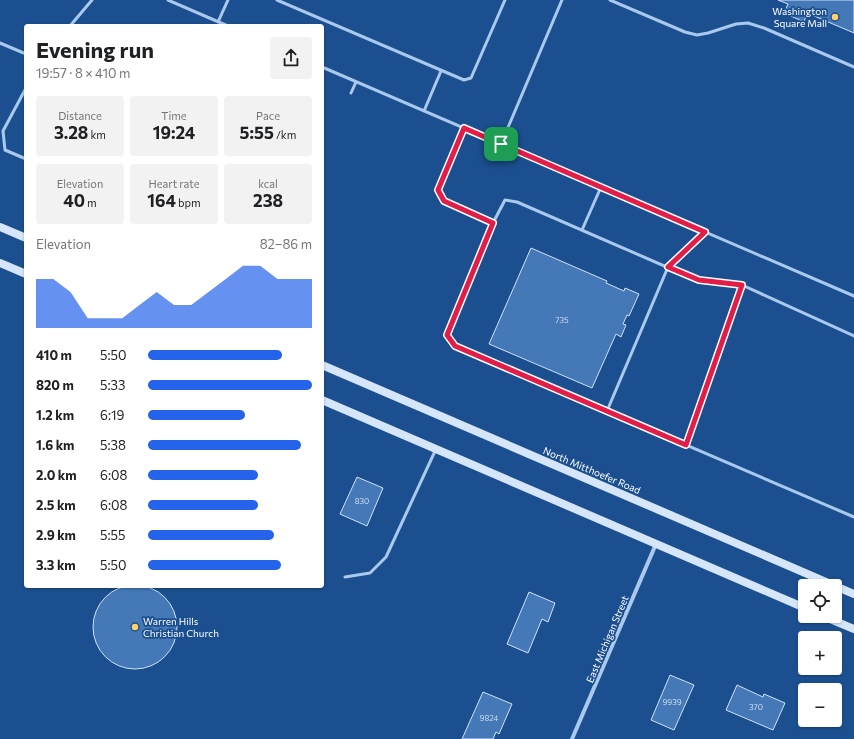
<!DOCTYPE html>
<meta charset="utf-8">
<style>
:root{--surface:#fff;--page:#f2f2f2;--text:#202124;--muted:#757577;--accent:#2563eb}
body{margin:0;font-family:Commissioner,sans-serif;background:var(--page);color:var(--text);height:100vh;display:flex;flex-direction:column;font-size:15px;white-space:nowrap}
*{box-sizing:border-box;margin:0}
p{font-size:13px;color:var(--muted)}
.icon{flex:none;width:22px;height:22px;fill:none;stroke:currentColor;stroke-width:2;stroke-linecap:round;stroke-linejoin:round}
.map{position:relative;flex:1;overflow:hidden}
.sheet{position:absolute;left:24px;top:24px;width:300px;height:564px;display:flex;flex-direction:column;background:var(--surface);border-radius:4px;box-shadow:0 1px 3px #0004}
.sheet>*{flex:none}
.buttons{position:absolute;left:798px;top:579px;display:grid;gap:8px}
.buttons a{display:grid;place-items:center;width:44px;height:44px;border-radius:4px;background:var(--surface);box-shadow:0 1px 3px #0004;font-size:20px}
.pin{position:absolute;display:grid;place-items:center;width:34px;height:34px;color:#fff;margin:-17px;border-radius:8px;box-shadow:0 2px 6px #0006}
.round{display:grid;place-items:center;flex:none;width:42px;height:42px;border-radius:4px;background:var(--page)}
.headline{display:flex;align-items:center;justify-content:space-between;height:68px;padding:0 12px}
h1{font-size:22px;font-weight:700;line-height:30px}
.figures{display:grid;grid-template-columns:repeat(3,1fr);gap:6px;height:68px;padding:4px 12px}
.figures div{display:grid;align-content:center;border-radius:4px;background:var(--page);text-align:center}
.figures b{font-size:17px;font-weight:700}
.figures small{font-size:11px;font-weight:400}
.figures p{font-size:11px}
.chart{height:112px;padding:8px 12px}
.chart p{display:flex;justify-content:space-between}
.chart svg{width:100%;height:72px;margin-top:4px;fill:var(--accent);opacity:.7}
ul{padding:0 12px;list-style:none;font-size:13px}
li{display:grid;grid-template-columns:64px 48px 1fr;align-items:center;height:30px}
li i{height:10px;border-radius:5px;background:var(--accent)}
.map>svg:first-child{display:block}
.building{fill:#4478b7;stroke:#cfe3fa}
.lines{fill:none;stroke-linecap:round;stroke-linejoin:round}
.lane{stroke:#a9c9ee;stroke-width:3}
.street{stroke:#a9c9ee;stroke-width:4}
.secondary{stroke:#d6e6fa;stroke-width:8}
.route-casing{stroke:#fff;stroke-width:8}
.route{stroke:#e11d48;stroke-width:5}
.poi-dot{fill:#ffd166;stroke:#1b4f8f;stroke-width:1.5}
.labels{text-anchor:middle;stroke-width:3.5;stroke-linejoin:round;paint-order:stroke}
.number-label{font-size:8px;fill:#d0dded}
.poi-label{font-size:10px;fill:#fff;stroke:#1b4f8f;text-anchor:end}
.street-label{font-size:10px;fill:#fff;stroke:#1b4f8f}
</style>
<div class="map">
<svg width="854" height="739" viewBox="0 0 854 739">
<rect width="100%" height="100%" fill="#1b4f8f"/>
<path class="building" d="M778 0H854V33L807 13 804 22 784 13 788 4Z
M531 248 607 281 606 283 624 291 625 288 639 294 629 316 627 315 623 324 626 325 621 337 616 334 592 388 489 344Z
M357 477 383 488 367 526 340 514Z
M93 627a42 42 0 1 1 84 0a42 42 0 1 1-84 0Z
M529 592 555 603 548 622 542 619 528 653 507 644Z
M670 675 694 685 674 730 651 720Z
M737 685 763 697 764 694 785 703 773 730 726 710Z
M483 692 512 704 499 734 496 732 493 739H462Z"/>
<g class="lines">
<path class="lane" d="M168 0 228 26
M277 0 464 80 471 78 505 0
M610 0 685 32 697 35 708 33 736 24 748 23 764 28 854 67
M218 22 228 0
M70 26 92 0
M0 43 26 54
M322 67 854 296
M26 88 3 131 5 150 26 159
M351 93 356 82
M424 111 441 71
M464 128 438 190 444 201 493 223
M501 144 562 0
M582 230 601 187
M854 336 742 285 699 281 517 202 505 200 493 223 447 335 455 346 854 517
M607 411 668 267 705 232
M686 445 742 285
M345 577 370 573 386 557 436 449"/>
<path class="street" d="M572 739 656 544"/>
<path class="secondary" d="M0 227 26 238
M0 263 26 274
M322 365 854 594
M322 400 805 608
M823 616 854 629"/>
</g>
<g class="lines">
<g class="route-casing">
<path id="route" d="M464 128 705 232 668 267 699 280 742 285 686 445 455 346 447 335 493 223 444 201 438 190Z"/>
</g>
<use href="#route" class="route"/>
</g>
<g class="poi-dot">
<circle cx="835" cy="17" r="4"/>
<circle cx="135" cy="627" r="4"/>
</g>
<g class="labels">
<g class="number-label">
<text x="562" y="323">735</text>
<text x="362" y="504">830</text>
<text x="672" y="705">9939</text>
<text x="756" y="710">370</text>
<text x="489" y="721">9824</text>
</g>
<g class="poi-label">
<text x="827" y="15">Washington<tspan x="827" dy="12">Square Mall</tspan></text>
<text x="143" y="625" text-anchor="start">Warren Hills<tspan x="143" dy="12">Christian Church</tspan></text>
</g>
<g class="street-label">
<text transform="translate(592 470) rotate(23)" y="4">North Mitthoefer Road</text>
<text transform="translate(607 639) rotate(-67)" y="4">East Michigan Street</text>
</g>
</g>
</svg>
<div class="buttons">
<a><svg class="icon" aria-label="locate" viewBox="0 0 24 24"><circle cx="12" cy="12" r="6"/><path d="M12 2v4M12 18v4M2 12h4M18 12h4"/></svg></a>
<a>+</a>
<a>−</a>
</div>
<div class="pin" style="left:501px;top:144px;background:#1e9e55"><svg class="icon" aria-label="arrive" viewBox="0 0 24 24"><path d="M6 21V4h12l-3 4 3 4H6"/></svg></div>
<section class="sheet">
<div class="headline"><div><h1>Evening run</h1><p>19:57 · 8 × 410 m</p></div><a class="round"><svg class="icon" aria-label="share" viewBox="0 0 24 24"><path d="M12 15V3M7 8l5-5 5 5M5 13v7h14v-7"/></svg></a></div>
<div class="figures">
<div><p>Distance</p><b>3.28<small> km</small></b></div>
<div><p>Time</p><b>19:24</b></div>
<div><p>Pace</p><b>5:55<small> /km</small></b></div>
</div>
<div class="figures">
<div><p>Elevation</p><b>40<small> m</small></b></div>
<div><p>Heart rate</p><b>164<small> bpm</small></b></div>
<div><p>kcal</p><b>238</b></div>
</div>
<div class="chart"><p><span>Elevation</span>82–86 m</p>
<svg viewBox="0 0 160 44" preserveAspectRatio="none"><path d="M0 44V14L10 14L20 22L30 38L40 38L50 38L60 30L70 22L80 30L90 30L100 22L110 14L120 6L130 6L140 14L150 14L160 14V44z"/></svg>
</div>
<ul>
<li><b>410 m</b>5:50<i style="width:82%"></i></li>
<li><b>820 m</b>5:33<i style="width:100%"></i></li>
<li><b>1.2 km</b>6:19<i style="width:59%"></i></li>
<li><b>1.6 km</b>5:38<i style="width:93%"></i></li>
<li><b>2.0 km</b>6:08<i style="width:67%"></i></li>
<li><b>2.5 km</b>6:08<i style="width:67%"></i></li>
<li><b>2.9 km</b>5:55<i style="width:77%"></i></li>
<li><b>3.3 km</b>5:50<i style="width:81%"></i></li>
</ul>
</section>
</div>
